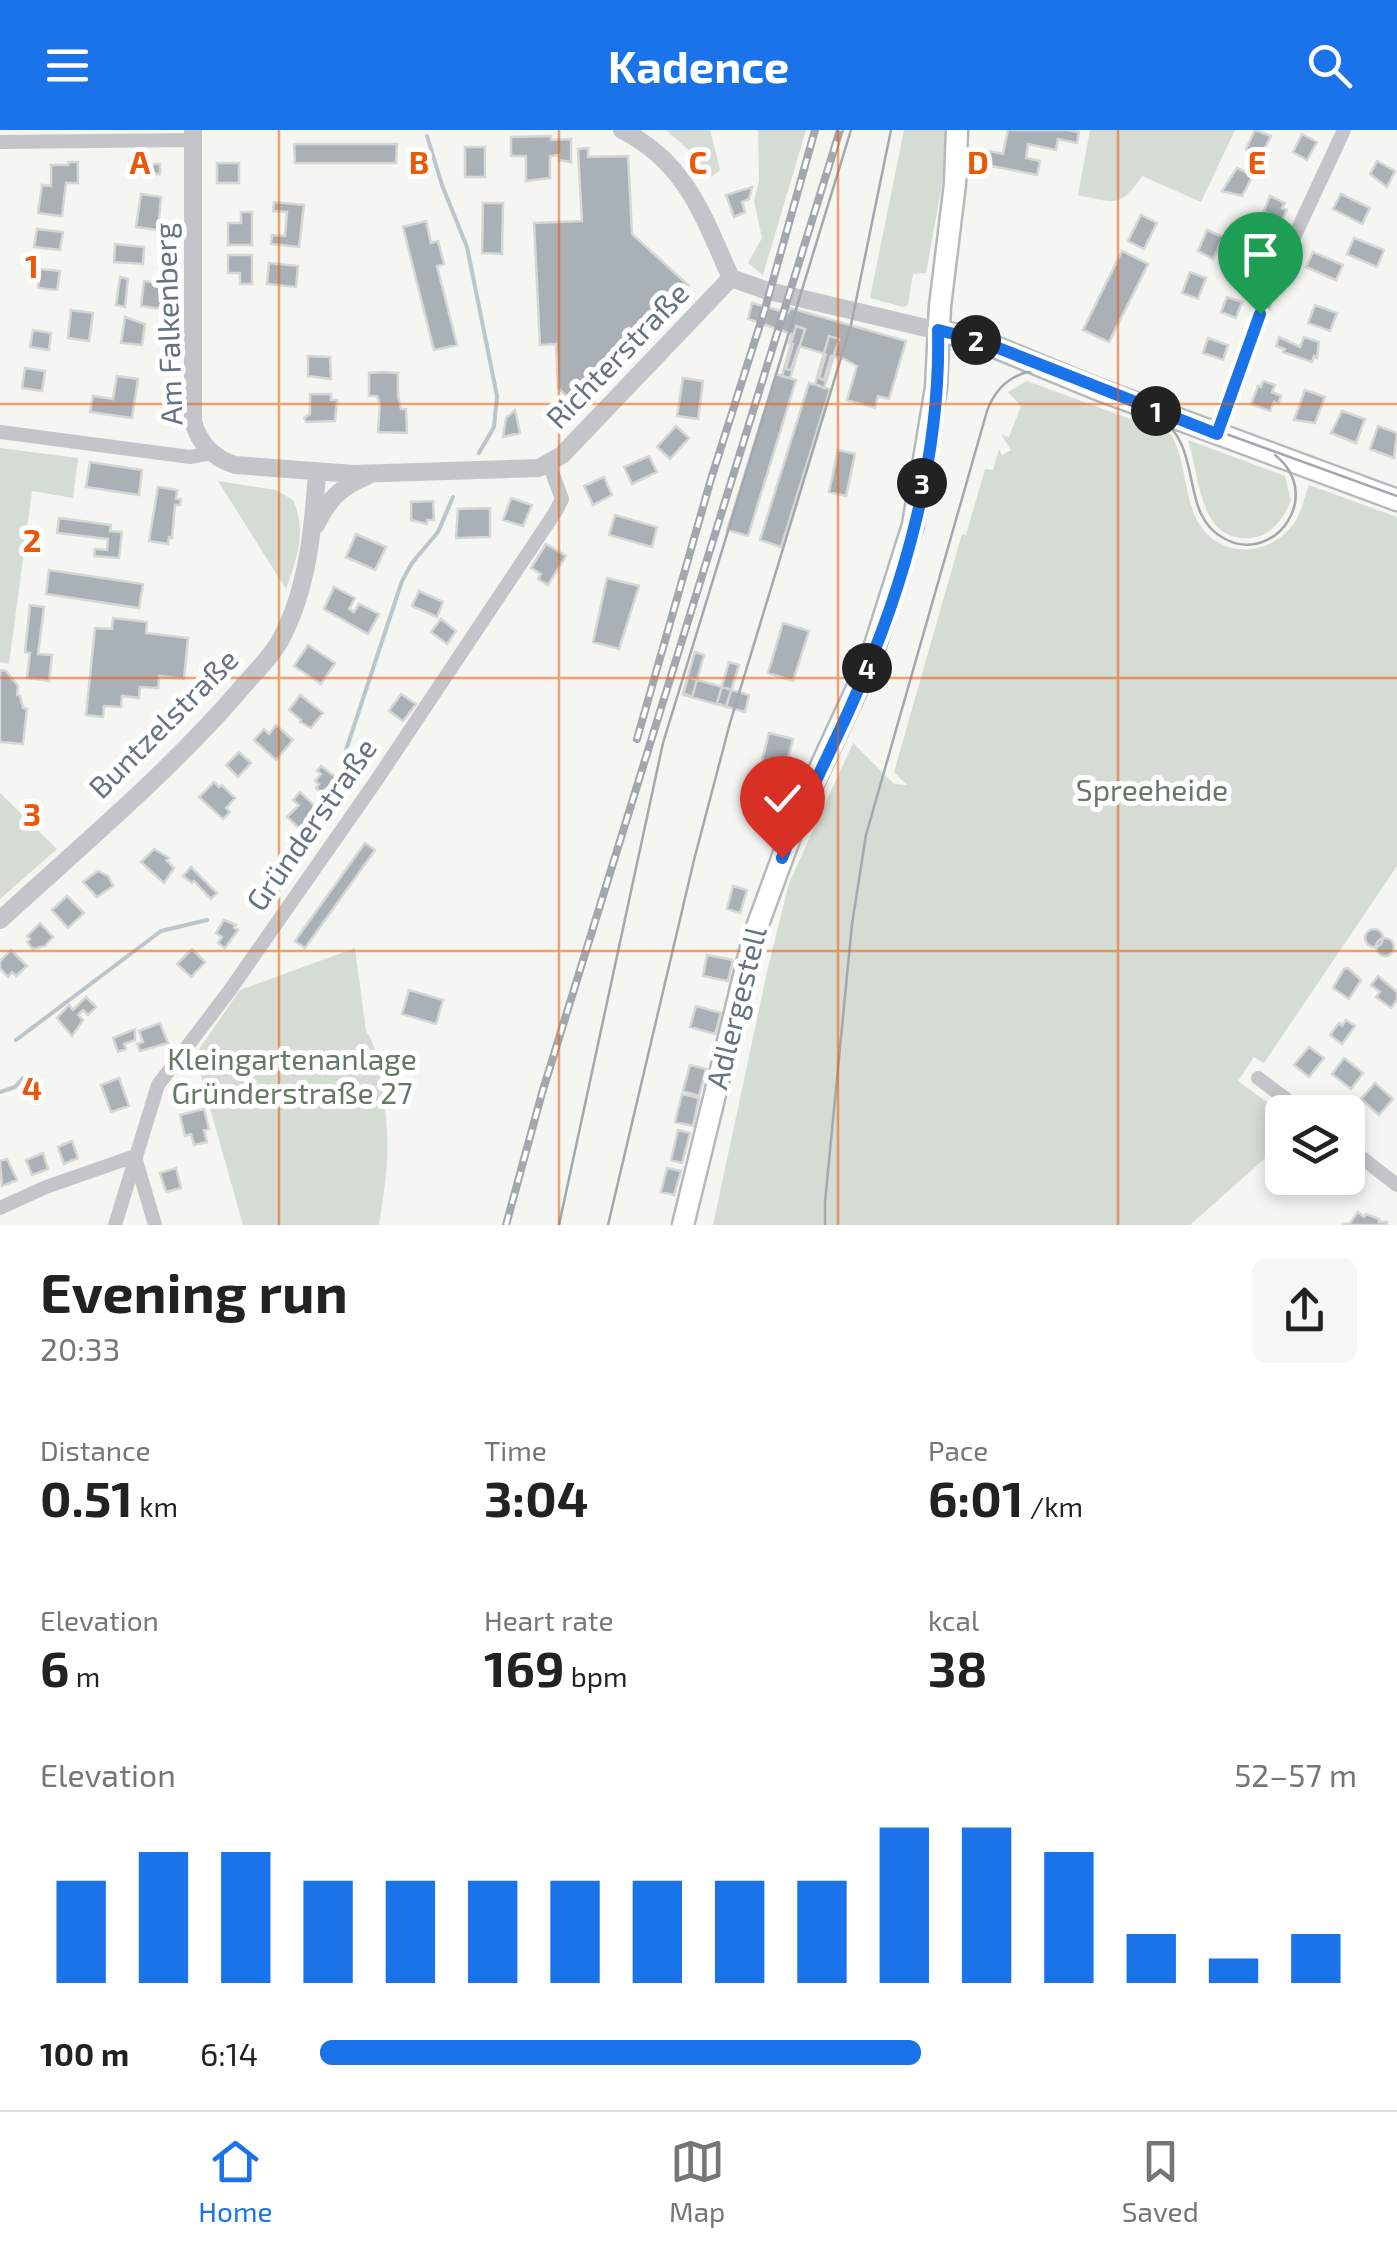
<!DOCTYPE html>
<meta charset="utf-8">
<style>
:root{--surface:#fff;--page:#f6f6f6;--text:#222;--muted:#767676;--line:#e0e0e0;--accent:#1a73e8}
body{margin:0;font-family:"Exo 2",sans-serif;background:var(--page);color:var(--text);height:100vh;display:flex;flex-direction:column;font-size:38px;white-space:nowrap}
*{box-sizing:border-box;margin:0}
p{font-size:32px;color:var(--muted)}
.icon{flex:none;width:55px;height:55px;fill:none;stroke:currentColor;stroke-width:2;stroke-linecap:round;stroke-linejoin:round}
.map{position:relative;height:1095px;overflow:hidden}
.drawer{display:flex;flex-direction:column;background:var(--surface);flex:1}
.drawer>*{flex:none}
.buttons{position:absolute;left:1265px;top:965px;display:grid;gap:20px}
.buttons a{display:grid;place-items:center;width:100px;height:100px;border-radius:15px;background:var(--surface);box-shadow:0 5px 15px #0003;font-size:50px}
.pin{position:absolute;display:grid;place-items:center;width:85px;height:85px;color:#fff;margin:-102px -42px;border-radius:50% 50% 50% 0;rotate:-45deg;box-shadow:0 0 10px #0007}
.pin .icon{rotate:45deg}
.km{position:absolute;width:50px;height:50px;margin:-25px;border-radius:50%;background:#222;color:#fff;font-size:28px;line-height:50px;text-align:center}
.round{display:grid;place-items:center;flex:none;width:105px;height:105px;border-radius:15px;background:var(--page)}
.head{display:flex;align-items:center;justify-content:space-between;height:170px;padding:0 40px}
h1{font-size:55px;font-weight:700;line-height:75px}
.metrics{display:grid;grid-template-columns:repeat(3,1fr);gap:15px;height:170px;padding:10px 40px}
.metrics div{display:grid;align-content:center}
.metrics b{font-size:50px;font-weight:700}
.metrics small{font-size:28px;font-weight:400}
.metrics p{font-size:28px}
.chart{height:280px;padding:20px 40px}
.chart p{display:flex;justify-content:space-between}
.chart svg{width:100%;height:180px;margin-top:10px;stroke:var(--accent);stroke-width:6}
ul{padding:0 40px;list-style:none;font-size:32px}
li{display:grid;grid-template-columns:160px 120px 1fr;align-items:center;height:75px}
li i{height:25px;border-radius:12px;background:var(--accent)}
header{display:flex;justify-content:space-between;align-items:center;height:130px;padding:0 40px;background:var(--accent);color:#fff;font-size:45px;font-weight:700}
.menu{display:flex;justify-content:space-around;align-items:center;height:140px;border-top:2px solid var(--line);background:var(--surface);font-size:28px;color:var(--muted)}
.menu a{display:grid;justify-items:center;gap:5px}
.menu .current{color:var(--accent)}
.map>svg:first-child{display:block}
.green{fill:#d5dcd3}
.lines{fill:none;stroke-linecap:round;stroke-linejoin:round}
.stream{stroke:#bbc5ca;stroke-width:4}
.building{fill:#a9b0b6;stroke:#d6d7d4;stroke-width:2.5}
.secondary-casing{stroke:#b5b9be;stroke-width:25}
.minor{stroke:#c3c5c9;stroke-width:14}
.tertiary{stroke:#c3c5c9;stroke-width:18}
.secondary{stroke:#fff;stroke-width:20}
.tram{stroke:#a3a8ae;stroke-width:2.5}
.rail-casing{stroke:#a3a8ae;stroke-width:8}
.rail{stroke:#fff;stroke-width:4;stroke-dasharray:11;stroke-linecap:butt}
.route-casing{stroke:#fff;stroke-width:20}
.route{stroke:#1a73e8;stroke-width:12}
.grid{fill:none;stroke:#e8590c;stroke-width:2.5;stroke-opacity:0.55}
.labels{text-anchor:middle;stroke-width:10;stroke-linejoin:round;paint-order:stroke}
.street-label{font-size:30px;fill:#657282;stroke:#fff}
.park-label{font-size:30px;fill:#667964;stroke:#fff}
.grid-label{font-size:32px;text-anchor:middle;font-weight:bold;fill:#e8590c;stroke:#fff;stroke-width:10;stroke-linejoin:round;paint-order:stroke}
</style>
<header><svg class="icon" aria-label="menu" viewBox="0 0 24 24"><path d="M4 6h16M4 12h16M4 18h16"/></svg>Kadence<svg class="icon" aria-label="search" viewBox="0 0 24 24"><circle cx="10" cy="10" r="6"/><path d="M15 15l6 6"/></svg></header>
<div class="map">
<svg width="1397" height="1095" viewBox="0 0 1397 1095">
<rect width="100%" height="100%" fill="#f5f5f2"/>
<path class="green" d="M666 0H710L720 40 711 47 692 23Z
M758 0H806L763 145 748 133 762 108 754 71 759 51Z
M904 0H949L945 38 926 143 913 144 908 175 903 177 870 168Z
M1090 0H1235L1201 72 1142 46C1120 78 1115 73 1078 65Z
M1027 251 1171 304C1185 330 1184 360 1195 386 1213 427 1264 430 1291 397 1302 384 1303 370 1309 355L1397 387V736L1264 933 1254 927 1238 951 1282 983V1013L1190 1095H713L767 842 789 753 853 613 894 654 907 655 894 642 962 404 966 405 985 339 993 340 999 319 1002 325 1011 320 1001 304 1009 307 1021 276 1008 262Z
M1188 310 1285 346 1291 371C1284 388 1271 406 1251 408 1198 413 1200 345 1188 310Z
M0 318 78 328 73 368 32 361 9 534 0 532Z
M218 351 276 360 293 370C307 401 297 428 286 459Z
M0 663 57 719 0 769Z
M355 818 366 901C376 915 377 929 380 946 391 1007 389 1034 379 1095H243L195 925 240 860Z"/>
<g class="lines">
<path class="stream" d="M427 6 442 55 467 117 497 266 494 297 479 323
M346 620 402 451 412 433 438 402 453 367
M16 910 161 801 207 790
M0 962 15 957 23 948"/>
</g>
<path class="building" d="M1008 0H1067L1079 2 1077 13 1058 9 1056 20 1028 14 1026 28 1040 31 1037 45 987 35 989 21 1003 24Z
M1255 0 1271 6 1261 26 1246 19Z
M1302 4 1317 12 1307 30 1293 22Z
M551 6V10L571 9V32L559 30V25L550 26V48L526 51V26H511V7Z
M294 14H397L396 33H295Z
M465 17H485V47H465Z
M588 18V27L628 26 632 104 688 155H681L682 163 688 164 619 240H608V247L579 278 558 258 556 214 540 215 534 93 582 91 578 19Z
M1377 31 1395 41 1387 57 1370 44Z
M68 32H78V53H66L62 86 38 83 42 55 51 56V35H68Z
M217 33H239V53H217Z
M131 34H160V44H131Z
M1237 38 1253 45 1242 66 1222 61Z
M752 57 749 69 742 72 745 82 734 87 726 65Z
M141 64 161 67 158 100 136 97Z
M1341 64 1370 78 1362 94 1333 79Z
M1270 66 1285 73 1282 78 1287 80 1281 92 1264 81Z
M274 72 304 75 299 117 271 114 272 105 285 106 287 82 273 81Z
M483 73H503L502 124 482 123Z
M241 82H252V115H228V93H241Z
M1141 85 1157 93 1144 119 1128 111Z
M426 91 431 113 438 111 444 134 437 136 457 215 434 220 403 97Z
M37 99 63 102 60 120 34 117Z
M1207 100 1223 107 1213 129 1198 121Z
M1252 106 1267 112 1260 129 1245 122Z
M1354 108 1384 120 1377 137 1347 124Z
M115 114 144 117 143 134 114 132Z
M1122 121 1148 134 1109 212 1083 200Z
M1313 122 1343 135 1336 150 1306 137Z
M228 125H252V154H240V143H228Z
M269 133 298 136 296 157 267 154Z
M40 139 60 141 57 160 38 158Z
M1190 142 1206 148 1198 169 1182 163Z
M120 147 128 149 125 177 116 175Z
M144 151 165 154 164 163 168 164V170L163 169 162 179 141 176Z
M1227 167 1242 172 1236 188 1221 182Z
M752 173 788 183 790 178 906 211 889 269 878 266 875 278 847 270 857 236 842 228 831 226 824 250 819 248 826 224 799 216 791 240 786 239 793 214 789 213 792 204 748 189Z
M1315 175 1337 183 1330 201 1308 193Z
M71 180 93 183 89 211 68 208Z
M125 187 145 194 142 215 121 213Z
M796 196 805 199 790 248 782 246Z
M33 200 51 203 49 220 30 217Z
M829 206 839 209 824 258 815 254Z
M1279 207 1300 217 1304 207 1319 212 1317 228 1314 226 1312 232 1283 222 1285 219 1276 216Z
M1208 208 1228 215 1223 230 1203 223Z
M308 226 330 227 331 249 308 246Z
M25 238 45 241 42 261 22 258Z
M383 242 398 243V265L401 279H406L407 303 378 302 380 274 377 266H369V243Z
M776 244 796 250 748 406 727 400Z
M117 246 138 249 132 288 90 282 93 266 113 269Z
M683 248 703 251 698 289 677 286Z
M1263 251 1275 255 1272 262 1281 266 1278 274 1274 272 1270 281 1251 274 1258 256 1261 257Z
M809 253 830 259 781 417 760 410Z
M1305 260 1325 267 1315 293 1294 290Z
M310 264H331V270H337L335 291 306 292 304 288 310 284Z
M515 280 520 303 503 307 506 288Z
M1342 281 1365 289 1356 313 1331 303Z
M676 296 689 308 670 329 657 317Z
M1378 296 1397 303 1394 328 1370 319Z
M838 320 855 324 846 366 829 362Z
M649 326 657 342 632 354 624 337Z
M90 332 142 340 139 365 86 357Z
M604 347 612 365 593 375 584 356Z
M158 357 177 360 176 369H181L180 375H175L172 408 169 407 168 414 149 411Z
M511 368 532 375 523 396 503 390Z
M433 371 434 390H427V394L411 390V372Z
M490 378V407L456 408 458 379Z
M615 385 657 397 652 417 609 405Z
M59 388 111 395 110 401 122 402 119 428 94 426 95 419 107 420 108 409 57 403Z
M356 404 386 417 375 440 346 427Z
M546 414 566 426 548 455 538 449 541 444 531 438Z
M49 440 143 454 139 478 46 464Z
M607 448 639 456 619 519 593 512Z
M334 457 355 468 349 479 354 482 359 474 379 484 368 504 324 479Z
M419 461 443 472 437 487 412 476Z
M30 475 44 477 38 524 52 525 49 551 27 548 30 523 25 522Z
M113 488 147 492 146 503 188 508 184 549 159 546 158 558 140 557 139 568 122 566 121 577 104 576 103 587 86 585 95 498 112 499Z
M441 489 456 501 447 514 431 502Z
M783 493 809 501 793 551 768 543Z
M308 515 335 533 321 554 294 536Z
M695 522 704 525 692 567 683 563Z
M729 532 739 535 726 577 717 573Z
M0 540 6 541 18 556 17 565 20 566 23 578 27 579 23 614 0 612Z
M688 547 749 565 745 582 683 565Z
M401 564 416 574 403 591 389 581Z
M300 565 323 583 311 598 300 592 301 590 289 580Z
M276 595 293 610 276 630 254 610 264 599 269 604Z
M769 603 793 609 772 692 748 686Z
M239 622 251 633 238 647 226 635Z
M321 636 338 649 328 662 325 659 322 662 316 658 319 654 315 651 321 644 317 641Z
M214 652 219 657 222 655 235 668 226 678 230 682 223 689 199 667Z
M300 662 318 679 300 699 287 687 299 675 293 670Z
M365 713 375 720 305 818 295 811Z
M154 719 169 728 166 730 174 738 164 753 141 732Z
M191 737 217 763 211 769 194 751 192 753 183 746Z
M98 741 108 746 113 756 97 767 83 752Z
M733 756 747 760 740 783 727 779Z
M67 766 84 783 68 798 52 780Z
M224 790 236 795 234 798 238 800 225 818 218 813 222 807 216 803Z
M40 793 53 807 45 816 33 819 27 812 30 809 27 806Z
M1365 808a9 9 0 1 1 18 0a9 9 0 1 1-18 0Z
M1376 817a9 9 0 1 1 18 0a9 9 0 1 1-18 0Z
M192 819 205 832 191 847 177 834Z
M11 820 27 836 16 846 12 842 8 847 0 838V831Z
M707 825 733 830 728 851 703 846Z
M1348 838 1361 850 1349 869 1333 858 1344 839Z
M1378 846 1397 862V870L1391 878 1376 867 1380 862 1371 855Z
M409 860 443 870 436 894 402 884Z
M86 867 96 877 88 885 83 880 78 885 83 890 72 906 57 888 69 875 73 880Z
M696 876 721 883 715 904 690 897Z
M1346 890 1355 896 1342 914 1330 905 1339 893 1342 896Z
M160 893 168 913 140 921 137 914 143 912 139 901Z
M135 899V910L124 914 126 919 118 922 113 908Z
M1309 917 1324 928 1309 947 1294 935Z
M1344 928 1363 943 1351 959 1332 944Z
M690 935 706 939 699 966 683 961Z
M119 948 129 976 111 982 101 955Z
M1375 953 1393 969 1379 985 1361 969Z
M682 964 699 968 693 996 675 992Z
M204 979 209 999 204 1000 207 1012 194 1015 191 1004 185 1006 180 985Z
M678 1000 690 1003 682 1033 671 1030Z
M72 1011 78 1028 64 1034 58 1017Z
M43 1023 48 1039 32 1045 26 1030Z
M7 1029 17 1050 2 1056 0 1031Z
M176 1038 181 1058 166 1062 160 1043Z
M667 1038 681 1041 674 1065 661 1062Z
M1358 1082 1364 1087 1366 1084 1379 1089V1092H1387V1095H1342L1350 1093Z"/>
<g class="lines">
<g class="secondary-casing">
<path id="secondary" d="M939 201 978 210 1097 259 1397 370
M683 1095 754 805 797 688 871 528 913 395 936 258 940 176 955 54 957 0"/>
</g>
<path class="minor" d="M0 12 193 10
M0 302 190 327 212 323
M1217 304 1269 161 1344 0
M1258 948 1303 982
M1348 1017 1397 1055
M135 1027 155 1095
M0 1078 46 1057 135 1026
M115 1095 158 955 230 860 376 651 556 381 562 369 549 334"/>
<path class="tertiary" d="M193 0V291C199 313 213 328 235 335L354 344 539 338 562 325 731 148
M622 0C687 33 703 86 731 148
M731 148 765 160 939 201
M316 395C328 370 341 356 367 346
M0 790C81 716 167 644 239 561 253 544 272 527 282 507 308 457 313 398 317 343"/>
<use href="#secondary" class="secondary"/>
<path class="tram" d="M1157 286C1206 316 1177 385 1225 409 1275 435 1325 365 1275 325
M559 1095 663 613 851 0
M608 1095 694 730 730 593 851 195 891 0
M825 1095V1072L852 794 866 705 987 281C998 251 1022 237 1053 241L1397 366"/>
<g class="rail-casing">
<path id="rail" d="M637 609 711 349 765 179 815 0
M506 1095 542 963 840 0"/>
</g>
<use href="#rail" class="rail"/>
</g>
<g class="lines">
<g class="route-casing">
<path id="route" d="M782 728C803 673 831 622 854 569 905 456 941 325 938 200L978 210 1217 304 1260 184"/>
</g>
<use href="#route" class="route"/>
</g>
<path class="grid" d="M279 0V1095M559 0V1095M838 0V1095M1118 0V1095M0 274H1397M0 548H1397M0 821H1397"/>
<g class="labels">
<g class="street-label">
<text transform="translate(169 194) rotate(-92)" y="10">Am Falkenberg</text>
<text transform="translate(618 226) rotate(-46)" y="10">Richterstraße</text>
<text transform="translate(164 594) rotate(-45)" y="10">Buntzelstraße</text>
<text transform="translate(312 695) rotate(-55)" y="10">Gründerstraße</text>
<text transform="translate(737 878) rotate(-76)" y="10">Adlergestell</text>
</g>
<g class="park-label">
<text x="1152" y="671">Spreeheide</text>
<text x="292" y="940">Kleingartenanlage<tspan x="292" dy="34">Gründerstraße 27</tspan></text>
</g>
</g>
<g class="grid-label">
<text x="140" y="44">A</text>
<text x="419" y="44">B</text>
<text x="698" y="44">C</text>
<text x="978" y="44">D</text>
<text x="1257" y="44">E</text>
<text x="32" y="148">1</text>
<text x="32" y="422">2</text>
<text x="32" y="696">3</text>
<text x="32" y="970">4</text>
</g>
</svg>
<div class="buttons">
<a><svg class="icon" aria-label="layers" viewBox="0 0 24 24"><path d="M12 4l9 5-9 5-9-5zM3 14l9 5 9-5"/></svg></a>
</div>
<div class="pin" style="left:1260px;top:184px;background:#1e9e55"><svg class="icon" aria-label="arrive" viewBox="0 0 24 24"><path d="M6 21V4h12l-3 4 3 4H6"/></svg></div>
<div class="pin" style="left:782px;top:728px;background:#d93025"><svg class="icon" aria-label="check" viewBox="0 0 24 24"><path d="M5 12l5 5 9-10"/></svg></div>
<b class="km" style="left:1156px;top:281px">1</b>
<b class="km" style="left:976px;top:210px">2</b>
<b class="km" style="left:922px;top:353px">3</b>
<b class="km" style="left:867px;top:538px">4</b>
</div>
<section class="drawer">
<div class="head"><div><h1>Evening run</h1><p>20:33</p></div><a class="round"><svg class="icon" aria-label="share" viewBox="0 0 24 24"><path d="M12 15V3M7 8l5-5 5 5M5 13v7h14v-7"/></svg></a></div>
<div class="metrics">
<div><p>Distance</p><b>0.51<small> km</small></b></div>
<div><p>Time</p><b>3:04</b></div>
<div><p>Pace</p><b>6:01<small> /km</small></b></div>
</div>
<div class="metrics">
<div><p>Elevation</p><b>6<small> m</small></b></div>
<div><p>Heart rate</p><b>169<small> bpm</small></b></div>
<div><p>kcal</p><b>38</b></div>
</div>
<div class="chart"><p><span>Elevation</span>52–57 m</p>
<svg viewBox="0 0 160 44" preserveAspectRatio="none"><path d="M5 44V19M15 44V12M25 44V12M35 44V19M45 44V19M55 44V19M65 44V19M75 44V19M85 44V19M95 44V19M105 44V6M115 44V6M125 44V12M135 44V32M145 44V38M155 44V32"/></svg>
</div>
<ul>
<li><b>100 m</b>6:14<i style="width:58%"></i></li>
</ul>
</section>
<nav class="menu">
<a class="current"><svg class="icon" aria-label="home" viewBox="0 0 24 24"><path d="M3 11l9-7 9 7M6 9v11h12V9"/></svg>Home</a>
<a><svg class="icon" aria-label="map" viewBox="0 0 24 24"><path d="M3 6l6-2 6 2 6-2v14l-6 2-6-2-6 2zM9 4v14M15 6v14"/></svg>Map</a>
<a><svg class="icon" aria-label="saved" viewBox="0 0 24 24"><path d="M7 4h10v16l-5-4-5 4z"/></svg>Saved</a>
</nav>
